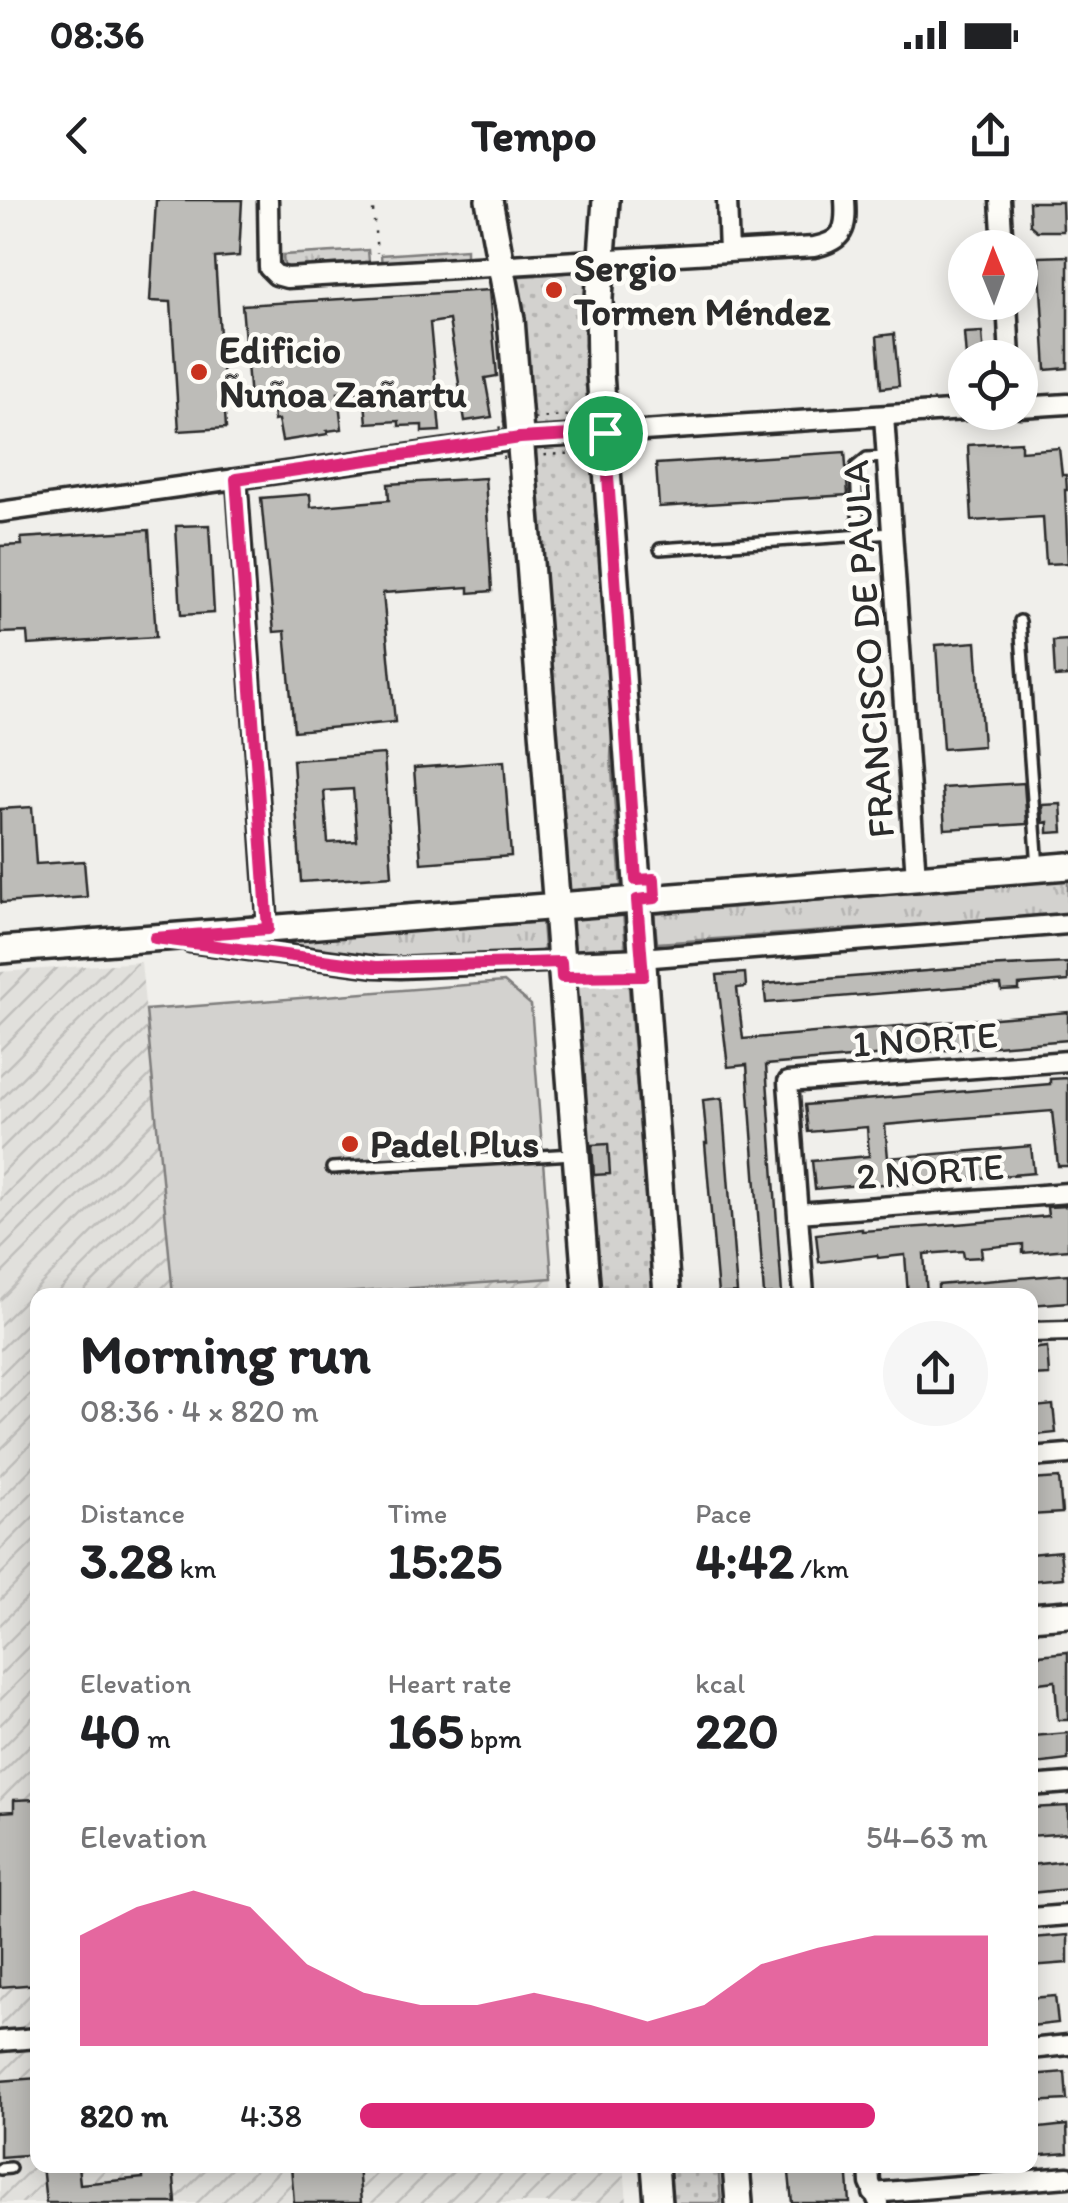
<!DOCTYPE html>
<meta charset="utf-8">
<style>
:root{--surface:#fff;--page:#f6f6f6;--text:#202124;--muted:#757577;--accent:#db2777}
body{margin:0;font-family:Itim,sans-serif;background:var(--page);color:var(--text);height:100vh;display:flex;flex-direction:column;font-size:38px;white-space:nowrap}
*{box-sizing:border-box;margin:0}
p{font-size:32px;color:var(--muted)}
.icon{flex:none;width:55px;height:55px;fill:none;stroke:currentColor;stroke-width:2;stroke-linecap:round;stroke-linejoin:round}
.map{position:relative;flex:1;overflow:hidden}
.side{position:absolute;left:30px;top:1088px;width:1008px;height:885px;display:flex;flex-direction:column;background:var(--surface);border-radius:20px;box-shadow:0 5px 25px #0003}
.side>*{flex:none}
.needle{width:65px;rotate:359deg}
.tools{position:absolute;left:948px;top:30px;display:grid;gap:20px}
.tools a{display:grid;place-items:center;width:90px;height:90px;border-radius:50%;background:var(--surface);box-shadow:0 5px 25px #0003;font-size:50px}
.pin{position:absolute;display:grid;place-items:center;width:85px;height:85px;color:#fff;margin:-42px;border:5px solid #fff;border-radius:50%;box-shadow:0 2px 10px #0007}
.round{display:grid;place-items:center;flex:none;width:105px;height:105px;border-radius:52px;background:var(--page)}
.summary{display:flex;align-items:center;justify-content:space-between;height:170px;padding:0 50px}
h1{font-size:55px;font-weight:800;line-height:75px}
.stats{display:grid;grid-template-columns:repeat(3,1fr);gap:15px;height:170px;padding:10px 50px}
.stats div{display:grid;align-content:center}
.stats b{font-size:50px;font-weight:800}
.stats small{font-size:28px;font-weight:400}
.stats p{font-size:28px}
.chart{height:280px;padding:20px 50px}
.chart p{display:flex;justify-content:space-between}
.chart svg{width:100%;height:180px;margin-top:10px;fill:var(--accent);opacity:.7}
ul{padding:0 50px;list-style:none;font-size:32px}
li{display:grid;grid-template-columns:160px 120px 1fr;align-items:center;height:75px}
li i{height:25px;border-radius:12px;background:var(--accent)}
.status{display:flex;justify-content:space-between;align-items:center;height:70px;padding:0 50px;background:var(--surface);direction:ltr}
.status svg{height:28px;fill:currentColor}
header{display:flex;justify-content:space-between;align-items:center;height:130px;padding:0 50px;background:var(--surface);font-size:45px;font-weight:800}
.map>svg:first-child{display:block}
.industrial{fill:url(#industrial-furrows)}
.grass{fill:url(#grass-tufts);stroke:#7f7e7d;stroke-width:2.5}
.park{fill:url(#park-dots);stroke:#7f7e7d;stroke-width:2.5}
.pitch{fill:#d3d2cf;stroke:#7f7e7d;stroke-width:2.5}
.building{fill:#bdbcb8;stroke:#2b2b2b;stroke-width:2.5;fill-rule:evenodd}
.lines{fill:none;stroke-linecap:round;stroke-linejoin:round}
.lane-casing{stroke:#2b2b2b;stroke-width:16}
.street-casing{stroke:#2b2b2b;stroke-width:25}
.secondary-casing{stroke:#2b2b2b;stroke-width:32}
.path{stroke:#2b2b2b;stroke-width:2.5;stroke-dasharray:2.5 8;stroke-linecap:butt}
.lane{stroke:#fdfcf7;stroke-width:9}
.street{stroke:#fdfcf7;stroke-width:18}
.secondary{stroke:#fdfcf7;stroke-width:25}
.route-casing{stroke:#fff;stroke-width:20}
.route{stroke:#db2777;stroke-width:12}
.poi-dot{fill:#c8321e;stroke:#fdfcf7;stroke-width:4}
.labels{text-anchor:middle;stroke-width:9;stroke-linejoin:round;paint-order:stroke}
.poi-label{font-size:38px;font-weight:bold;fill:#2b2b2b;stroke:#fdfcf7;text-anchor:start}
.street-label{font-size:38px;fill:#2b2b2b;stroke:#fdfcf7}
</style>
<div class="status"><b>08:36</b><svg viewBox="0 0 49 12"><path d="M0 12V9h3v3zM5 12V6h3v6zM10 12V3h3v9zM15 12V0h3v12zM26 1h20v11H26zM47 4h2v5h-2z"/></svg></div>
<header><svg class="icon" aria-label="back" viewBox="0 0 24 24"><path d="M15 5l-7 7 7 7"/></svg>Tempo<svg class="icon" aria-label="share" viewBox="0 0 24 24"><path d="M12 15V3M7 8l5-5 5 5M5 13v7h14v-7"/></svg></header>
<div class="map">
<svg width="1068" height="2003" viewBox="0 0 1068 2003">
<defs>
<pattern id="industrial-furrows" width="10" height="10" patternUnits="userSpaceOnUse" patternTransform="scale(2.5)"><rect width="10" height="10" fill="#e1e0dc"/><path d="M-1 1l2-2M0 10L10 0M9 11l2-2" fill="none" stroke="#c1c0bd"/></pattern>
<pattern id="grass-tufts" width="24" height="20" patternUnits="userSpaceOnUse" patternTransform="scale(2.5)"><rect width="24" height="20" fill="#d3d2cf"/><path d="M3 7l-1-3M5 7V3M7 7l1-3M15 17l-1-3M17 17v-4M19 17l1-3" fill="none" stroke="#b5b4b2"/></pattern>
<pattern id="park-dots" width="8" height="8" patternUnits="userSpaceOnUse" patternTransform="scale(2.5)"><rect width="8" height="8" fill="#d3d2cf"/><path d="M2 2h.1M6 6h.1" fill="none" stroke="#b5b4b2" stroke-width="1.8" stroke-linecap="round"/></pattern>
</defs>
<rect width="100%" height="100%" fill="#f0efeb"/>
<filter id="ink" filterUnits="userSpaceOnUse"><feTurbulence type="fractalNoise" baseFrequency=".01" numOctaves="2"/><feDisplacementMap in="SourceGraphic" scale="20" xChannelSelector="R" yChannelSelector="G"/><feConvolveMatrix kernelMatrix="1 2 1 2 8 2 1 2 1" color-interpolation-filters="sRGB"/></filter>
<g filter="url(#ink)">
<path class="industrial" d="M141 762 173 1095H38V1965H624L627 2003H0V772Z
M552 1078 553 1095H315Z"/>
<path class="grass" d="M466 49V62L382 67 381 55Z
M368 50 369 62 284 67 283 55Z
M1068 680V714L657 743 654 714Z
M537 716 542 721 544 749 540 752 381 757 269 747V737Z"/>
<path class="park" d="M593 71 614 496 611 558 653 1095H595L508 77Z
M662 1965H718L721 2003H665Z"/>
<path class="pitch" d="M504 782 531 805 552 1078 315 1095H173L146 810Z"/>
<path class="building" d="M156 0H242L239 56 215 58 226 228 179 231 171 102 150 101Z
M1029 2H1062L1063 31H1037L1030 25Z
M1068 56V168L1046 170 1039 57Z
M489 90 497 176 485 178 492 217 465 221 449 120 430 123 440 231 422 232V225L399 226V221L367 223 364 191 338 193 342 229 327 231 328 234 282 241 278 220 274 221 272 197 250 199 242 105Z
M982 132 984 158H966L964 133Z
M894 134 899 186 881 188 877 136Z
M1021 242V251L1059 248 1062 275H1066L1067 290H1065L1068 363 1046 364 1043 317 972 321 968 245Z
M845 252 848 295 659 307 656 264Z
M485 278 492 391 469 393V387L383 393 395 522 294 531 285 431 274 432 261 298 310 294 311 307 389 300 388 284Z
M209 325 214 413 181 415 176 326Z
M149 330 156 437 28 445 27 432 0 433V346L22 345 21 338Z
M1068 440V476L1055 477 1053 441Z
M976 442 983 546 943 549 936 445Z
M384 554 392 676 301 682 293 560ZM353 589 357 641 328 643 324 591Z
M504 561 511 656 421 663 414 568Z
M1024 583 1027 624 945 629 942 588Z
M1061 604 1063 632 1048 633V622L1043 623 1042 605Z
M32 607 36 664 84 661 87 697 1 703 0 609Z
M1068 763V781L1019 785V790L1002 791 1001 785H984L766 803 764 784 964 768Z
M745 773 746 787 737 788 743 839 1068 812V840L766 865 782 1094 764 1095 747 865 728 867 717 775Z
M1068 878V966H1058L1052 911 952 919 885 925 888 958 1031 946 1034 973 898 985 897 983 872 985V984L815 989 812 961 869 956 867 927 808 932 805 905 1050 884V879Z
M722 898 737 1093 718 1094 705 943H707L703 900Z
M608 944 610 974 594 975 592 945Z
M1068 1006V1049L1023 1053V1044L981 1048 982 1057 964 1058 963 1051 924 1054 927 1095H908L905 1055 878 1058 877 1055 819 1062 816 1034 862 1029V1031L935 1026 1048 1016 1047 1007Z
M1068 1074V1102L1030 1105V1095H938V1085Z
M1047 1147 1049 1175 1030 1176V1149Z
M1053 1205 1056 1233 1037 1235 1034 1207Z
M1059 1278 1062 1313 1030 1315V1280Z
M1060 1351 1063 1378 1030 1381V1354Z
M1068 1452V1520H1058L1055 1481 1030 1484V1456Z
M1068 1533V1560L1035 1564 1033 1536Z
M38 1599V1784L0 1787V1612L14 1611V1600Z
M1068 1606V1633L1030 1636V1608Z
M1068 1661V1689L1030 1693V1665Z
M1068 1735V1763L1030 1766V1751H1033L1032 1738Z
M1055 1796 1058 1823 1030 1826V1798Z
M1065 1872 1067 1900 1030 1902V1875Z
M38 1878V1954L0 1957V1881Z
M1067 1925 1068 1953 1030 1956V1929Z
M42 1965H78L80 1984 143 1978 142 1965H173L176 2003H46Z
M291 1965H358L361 2003H294Z
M828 1965H847L850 2003H792L789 1973 828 1970Z"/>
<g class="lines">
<g class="lane-casing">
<path id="lane" d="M859 335 856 267 867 258 887 257
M660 349 892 333
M1020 421 1038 668
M332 968 573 954
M0 1969 10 1968"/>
</g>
<g class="street-casing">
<path id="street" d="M268 0 269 68 276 75 287 78 814 47C844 41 847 29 845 0
M727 0 729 52
M1000 0 1003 48
M1007 102 1010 158
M1020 207 1068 204
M884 216 916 678
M237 279 268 729
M0 312 520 239 965 210
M190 742 376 767 400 768 641 758 1068 724
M798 1013 1068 993
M804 1095 788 882 1068 861
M1030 1132 1068 1131
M1030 1257 1068 1254
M1030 1586 1068 1583
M1030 1718 1068 1715
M0 1841 38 1838
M1030 1849 1068 1845
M869 1965 870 1983 879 2003
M873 1993 1068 1977"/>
</g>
<g class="secondary-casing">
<path id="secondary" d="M489 0 511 119 587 1095
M606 0 599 98 600 173 667 1095
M0 750 1068 666
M1030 1417 1068 1414
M655 1965 658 2003
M736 1965 739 2003"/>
</g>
<path class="path" d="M372 0 377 53
M618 211 623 250 503 258 499 222Z"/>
<use href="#lane" class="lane"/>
<use href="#street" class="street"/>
<use href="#secondary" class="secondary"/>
</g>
</g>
<g class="lines" filter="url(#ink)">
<g class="route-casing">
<path id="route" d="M605 233 636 680 654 679 655 698 637 700 643 776 562 777 561 762 376 767 155 738 268 729 236 279 520 238Z"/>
</g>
<use href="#route" class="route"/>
</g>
<g class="poi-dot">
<circle cx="554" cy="90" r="10"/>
<circle cx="199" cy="172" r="10"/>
<circle cx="350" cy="944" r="10"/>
</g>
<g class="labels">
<g class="poi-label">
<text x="574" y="81">Sergio<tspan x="574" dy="44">Tormen Méndez</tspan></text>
<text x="219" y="163">Edificio<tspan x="219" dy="44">Ñuñoa Zañartu</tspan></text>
<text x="370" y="957">Padel Plus</text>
</g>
<g class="street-label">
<text transform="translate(868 449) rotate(-94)" y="13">FRANCISCO DE PAULA</text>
<text transform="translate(925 839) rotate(-4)" y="13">1 NORTE</text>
<text transform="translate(930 971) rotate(-4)" y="13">2 NORTE</text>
</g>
</g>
</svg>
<div class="tools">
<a><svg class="needle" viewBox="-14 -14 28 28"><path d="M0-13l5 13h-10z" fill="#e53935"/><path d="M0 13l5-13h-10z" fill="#757577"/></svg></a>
<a><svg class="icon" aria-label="locate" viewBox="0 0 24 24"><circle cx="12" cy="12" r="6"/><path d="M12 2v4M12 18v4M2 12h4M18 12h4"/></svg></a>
</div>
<div class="pin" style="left:605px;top:233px;background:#1e9e55"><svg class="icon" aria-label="arrive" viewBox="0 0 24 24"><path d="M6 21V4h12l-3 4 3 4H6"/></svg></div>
<section class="side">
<div class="summary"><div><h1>Morning run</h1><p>08:36 · 4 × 820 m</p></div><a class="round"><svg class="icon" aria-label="share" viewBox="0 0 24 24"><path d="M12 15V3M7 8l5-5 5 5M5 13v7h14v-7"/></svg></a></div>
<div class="stats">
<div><p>Distance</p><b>3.28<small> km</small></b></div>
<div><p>Time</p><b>15:25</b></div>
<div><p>Pace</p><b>4:42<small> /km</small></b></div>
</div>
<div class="stats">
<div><p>Elevation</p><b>40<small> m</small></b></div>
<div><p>Heart rate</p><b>165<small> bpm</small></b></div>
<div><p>kcal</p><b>220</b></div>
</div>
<div class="chart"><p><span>Elevation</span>54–63 m</p>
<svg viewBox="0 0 160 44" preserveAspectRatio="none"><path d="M0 44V17L10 10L20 6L30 10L40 24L50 31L60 34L70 34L80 31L90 34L100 38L110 34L120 24L130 20L140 17L150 17L160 17V44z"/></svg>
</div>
<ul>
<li><b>820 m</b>4:38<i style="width:82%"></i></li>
</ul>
</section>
</div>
